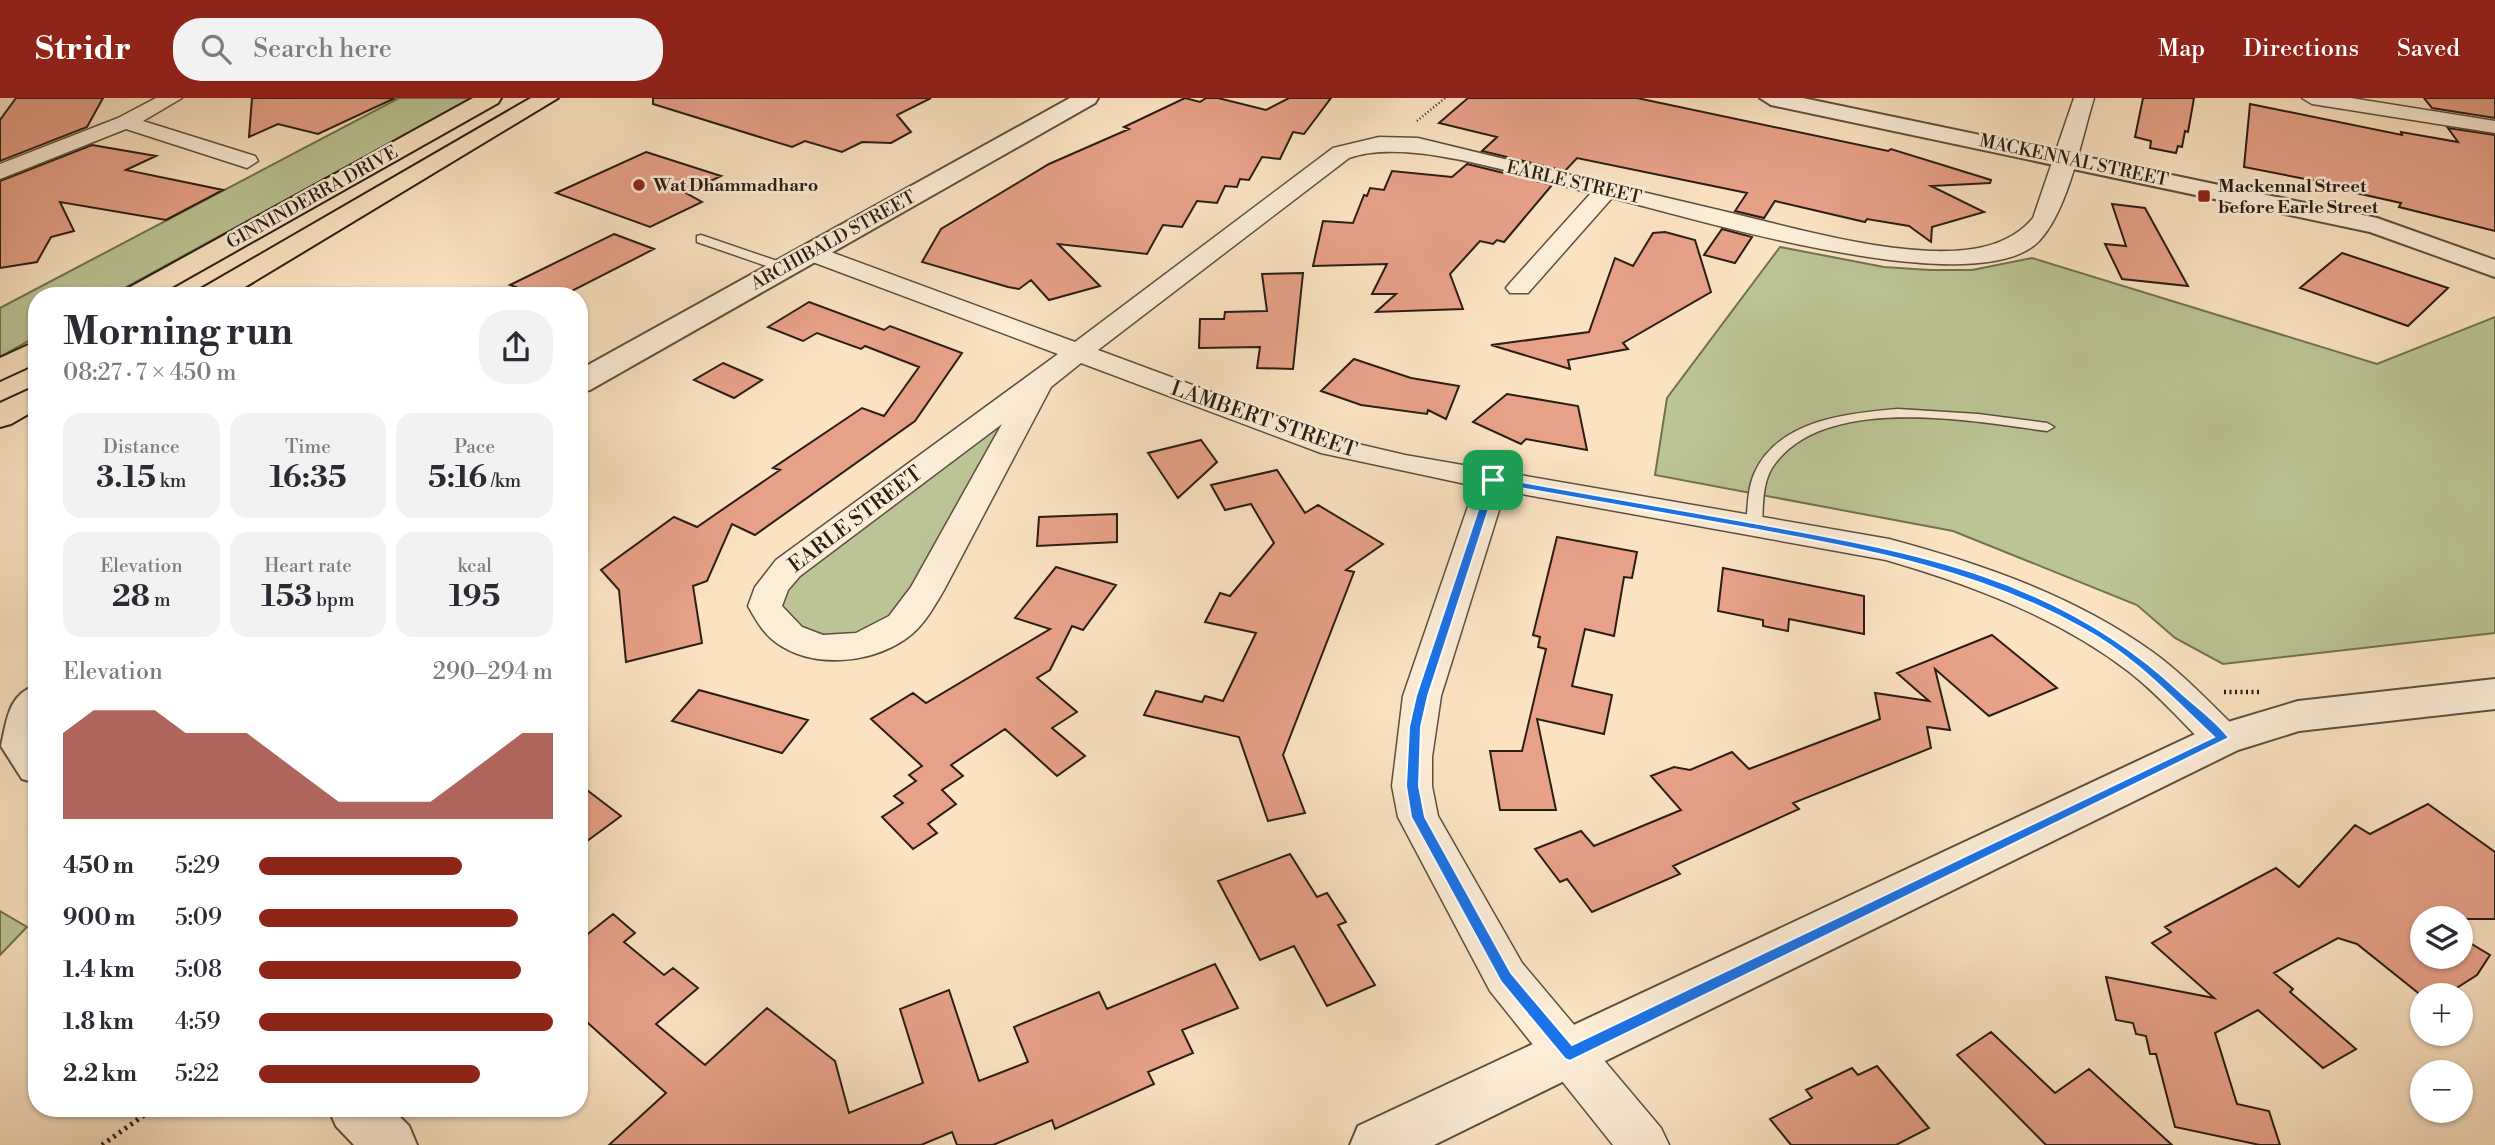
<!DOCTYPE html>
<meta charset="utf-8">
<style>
:root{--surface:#fff;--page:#f2f2f3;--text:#2b2b33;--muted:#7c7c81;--accent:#8f2418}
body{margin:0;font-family:"Libre Bodoni",serif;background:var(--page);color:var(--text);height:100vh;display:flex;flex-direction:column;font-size:26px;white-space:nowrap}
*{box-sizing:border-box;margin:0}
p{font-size:23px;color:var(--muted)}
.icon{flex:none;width:38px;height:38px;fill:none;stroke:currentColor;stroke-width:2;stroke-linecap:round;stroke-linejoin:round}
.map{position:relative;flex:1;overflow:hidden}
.panel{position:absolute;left:28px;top:189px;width:560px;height:830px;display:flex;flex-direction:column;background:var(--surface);border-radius:28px;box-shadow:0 2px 5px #0004}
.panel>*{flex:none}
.fabs{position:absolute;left:2410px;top:808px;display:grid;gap:14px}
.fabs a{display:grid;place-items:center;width:63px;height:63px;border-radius:50%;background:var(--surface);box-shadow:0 2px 5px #0004;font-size:35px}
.pin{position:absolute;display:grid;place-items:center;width:60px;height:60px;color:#fff;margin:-30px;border-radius:14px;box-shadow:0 4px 10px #0006}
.round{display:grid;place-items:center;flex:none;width:74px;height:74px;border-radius:28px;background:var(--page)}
.overview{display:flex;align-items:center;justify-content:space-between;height:119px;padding:0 35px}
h1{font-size:38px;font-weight:700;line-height:52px}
.stats{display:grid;grid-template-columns:repeat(3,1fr);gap:10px;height:119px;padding:7px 35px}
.stats div{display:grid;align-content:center;border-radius:18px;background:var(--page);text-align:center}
.stats b{font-size:30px;font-weight:700}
.stats small{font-size:19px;font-weight:400}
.stats p{font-size:19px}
.chart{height:196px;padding:14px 35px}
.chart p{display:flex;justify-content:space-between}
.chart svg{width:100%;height:126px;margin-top:7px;fill:var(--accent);opacity:.7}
ul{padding:0 35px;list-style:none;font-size:23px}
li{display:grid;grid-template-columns:112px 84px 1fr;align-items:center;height:52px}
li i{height:18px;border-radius:9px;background:var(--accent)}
header{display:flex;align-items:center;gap:42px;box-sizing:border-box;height:98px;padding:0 35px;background:var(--accent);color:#fff}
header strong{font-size:33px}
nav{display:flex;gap:38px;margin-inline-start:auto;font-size:24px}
.search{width:490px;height:63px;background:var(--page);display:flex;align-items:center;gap:18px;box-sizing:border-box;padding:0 24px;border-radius:28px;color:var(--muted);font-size:26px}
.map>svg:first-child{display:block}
.green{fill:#bcc495;stroke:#737154;stroke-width:2}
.building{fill:#e7a189;stroke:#2a1e13;stroke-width:2}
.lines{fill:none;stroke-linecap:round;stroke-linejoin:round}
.service-casing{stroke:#5e4f3f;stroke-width:3}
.minor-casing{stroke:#5e4f3f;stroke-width:3}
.tertiary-casing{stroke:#5e4f3f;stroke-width:4}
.primary-casing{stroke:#2a1e13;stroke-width:4}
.path-far2{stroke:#2a1e13;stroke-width:2.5;stroke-dasharray:1 2.5;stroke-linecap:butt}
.path-far1{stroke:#2a1e13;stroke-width:4.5;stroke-dasharray:2 3.5;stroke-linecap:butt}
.path{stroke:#2a1e13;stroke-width:5;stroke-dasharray:2.5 4.5;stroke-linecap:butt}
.service{fill:#fcedd7;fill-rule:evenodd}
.minor{fill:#fcedd7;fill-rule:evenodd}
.tertiary{fill:#fcedd7;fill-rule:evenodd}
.primary{fill:#fbe3c2;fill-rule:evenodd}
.route{fill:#1a73e8;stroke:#fff;stroke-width:2;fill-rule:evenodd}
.poi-dot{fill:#8f2418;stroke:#fcedd7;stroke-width:2.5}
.labels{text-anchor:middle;stroke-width:5;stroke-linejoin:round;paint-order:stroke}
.far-street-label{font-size:18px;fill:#2a1e13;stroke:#fcedd7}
.far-poi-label{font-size:18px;font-weight:bold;fill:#2a1e13;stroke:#fcedd7;text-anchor:start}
.street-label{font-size:21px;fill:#2a1e13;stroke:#fcedd7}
</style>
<header>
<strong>Stridr</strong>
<div class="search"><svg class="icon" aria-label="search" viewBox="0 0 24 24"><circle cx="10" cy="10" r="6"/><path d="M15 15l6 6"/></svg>Search here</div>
<nav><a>Map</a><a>Directions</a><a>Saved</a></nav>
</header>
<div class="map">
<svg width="2495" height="1047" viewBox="0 0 2495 1047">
<rect width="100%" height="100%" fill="#fbe3c2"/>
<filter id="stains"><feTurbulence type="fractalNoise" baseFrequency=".00286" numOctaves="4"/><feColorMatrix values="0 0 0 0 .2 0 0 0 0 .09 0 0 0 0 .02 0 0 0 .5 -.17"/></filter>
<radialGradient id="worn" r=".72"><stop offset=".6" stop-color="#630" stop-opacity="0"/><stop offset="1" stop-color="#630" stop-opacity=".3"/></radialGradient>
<path class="green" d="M399 0H472L110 198H37V238L0 259V210Z
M1780 149 1884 169 1930 172H1972L2032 160 2377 266 2495 219V535L2223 566 2175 540 2137 507 1953 433 1655 377 1667 300Z
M1039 284 927 492 875 542 786 537 772 489Z
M0 813 27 829 0 857Z"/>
<path class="building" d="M16 0H103L87 29 0 63V22Z
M252 0H395L318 36 278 26 249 39Z
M653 0H931L897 17 911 34 891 45 862 44 842 54 805 43 792 49 653 6Z
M1185 0 1200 4 1206 0H1218L1266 12 1289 0H1331L1304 36 1293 34 1280 61 1262 59 1249 82 1240 81 1237 89 1225 88 1217 105 1197 103 1182 129 1163 127 1147 156 1058 146 1100 188 1049 202 1031 182 1019 191 1008 189 922 164 941 131 1049 66 1129 31 1124 29Z
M1468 0H1637L1888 53 1891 51 1991 82 1990 85 1931 88 1984 114 1932 129 1931 144 1909 128 1867 121 1865 124 1775 103 1764 120 1735 113 1747 95 1577 60 1565 73 1482 53 1497 39 1439 25Z
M2143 0H2194L2188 34 2185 33 2182 49 2178 48 2176 55 2150 50 2151 43 2135 39Z
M2424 0H2495V20L2432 10Z
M2250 6 2402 37 2401 34 2458 44 2448 30 2495 37V133L2399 109 2401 105 2320 87 2321 84 2244 69Z
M92 47 156 58 126 72 223 92 166 122 60 104 74 133 51 139 37 164 0 170V83Z
M646 54 721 78 686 95 702 104 650 129 556 95Z
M1467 66 1552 87 1504 144 1497 142 1493 146 1480 143 1450 176 1463 211 1376 214 1396 196H1372L1387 166 1313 168 1323 123 1353 125 1364 97 1367 98 1370 90 1384 92 1392 73 1452 79Z
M2112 106 2145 110 2188 188 2122 181 2105 146 2126 148Z
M1722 131 1752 139 1735 165 1704 157Z
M1665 134 1695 142 1711 194 1623 245 1628 251 1568 262 1570 271 1491 247 1589 234 1615 160 1633 168 1653 135Z
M614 136 654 151 562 198H540L510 187Z
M2342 155 2448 190 2408 228 2300 190Z
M1303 175 1293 271 1257 270 1260 249 1199 250 1200 221H1224L1225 214 1267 213 1262 176Z
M809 204 884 232 890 228 962 255 915 323 755 437 732 426 707 483 693 488 702 545 626 564 619 492 601 472 674 419 697 429 780 372 773 370 862 310 884 318 919 269 865 248 861 251 817 235 803 243 768 229Z
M1354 261 1411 280 1459 288 1446 321 1428 312 1427 316 1361 307 1321 293Z
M723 265 762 282 734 300 694 282Z
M1507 296 1578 308 1587 352 1526 341 1521 346 1473 324Z
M1201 342 1217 364 1178 400 1148 355Z
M1277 372 1305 415 1318 407 1383 446 1346 472 1354 474 1283 657 1305 715 1268 723 1239 639 1144 617 1156 593 1202 604 1205 598 1223 603 1256 535 1205 524 1220 495 1230 498 1274 445 1251 406 1225 412 1211 387Z
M1117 416V444L1037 448 1039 419Z
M1557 439 1637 454 1632 480 1624 479 1614 538 1585 531 1572 588 1612 597 1604 636 1537 621 1556 712H1500L1490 653H1522L1546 551 1538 549 1540 539 1533 537Z
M1056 469 1116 487 1083 532 1072 528 1050 572 1037 580 1077 614 1052 630 1085 658 1057 678 1005 631 951 667 963 678 942 692 956 706 928 726 937 735 913 751 882 719 903 705 894 698 916 683 909 677 922 668 871 621 913 595 926 605 1050 531 1015 520Z
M1723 470 1864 498V536L1789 521 1788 533 1763 528V522L1718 513Z
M1992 537 2057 590 1989 618 1935 571 1950 632 1927 629 1931 650 1793 705 1799 711 1673 768 1680 776 1592 814 1567 781 1560 784 1535 751 1581 733 1594 748 1681 712 1651 678 1674 669 1690 672 1732 654 1749 671 1880 621 1875 595 1929 603 1897 575Z
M699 592 808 622 782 655 672 623Z
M579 686 621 718 579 749Z
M2428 706 2495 754V821H2422V859H2460V839L2490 857 2477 877 2444 898H2422L2357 846 2338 840 2274 875 2293 891 2290 894 2356 951 2323 970 2258 912 2215 935 2237 1006 2269 1013 2280 1047H2260L2175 1029 2156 956H2150L2146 938 2136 936 2133 925 2116 922 2106 879 2214 900 2152 845 2171 834 2165 829 2276 770 2299 789 2355 727 2370 736Z
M1290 756 1317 799 1327 795 1346 824 1338 827 1375 887 1327 908 1294 848 1260 862 1218 783Z
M613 816 635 835 624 844 664 877 673 870 698 890 656 926 705 967 767 910 835 963 849 1015 923 985 900 911 949 892 979 983 1028 964 1014 929 1099 894 1107 911 1215 866 1238 910 1182 932 1193 955 1148 974 1154 986 1055 1031 1052 1022 993 1047H957L952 1034 921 1047H609L666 995 579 917V843Z
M1991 934 2055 995 2089 971 2172 1047H2046L1957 957Z
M1877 968 1929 1030 1896 1047H1791L1770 1021 1812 1000 1806 992 1852 970 1858 977Z"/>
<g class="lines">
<g class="service-casing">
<path id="service" d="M701 137 789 167 791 170 781 173 697 144V138Z
M1898 311 1978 316 2047 325 2054 329 2047 333C1973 323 1821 294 1772 370 1762 386 1763 410 1762 428L1760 432H1748L1746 428C1748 410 1747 391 1755 374 1779 322 1848 315 1898 311Z"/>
</g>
<g class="minor-casing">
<path id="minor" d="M156 0H182L143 23 255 58 258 63 247 70 126 31 0 81V66L118 20Z
M2074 0H2094C2081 42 2069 110 2040 142 1981 208 1692 120 1612 100L1528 195H1510L1506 190 1510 185 1591 95C1527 80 1410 38 1349 60L1098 252 1341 342 1405 357 1889 441C1982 466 2075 498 2154 555 2184 577 2210 605 2237 631L2242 641 2237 651 2223 655 2209 651C2183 625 2158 596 2128 573 2057 519 1972 487 1886 462L1505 393 1441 598 1432 659V688L1438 718 1522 865 1661 1030 1669 1047H1613L1490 893 1398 719 1392 688 1403 598 1475 388 1321 355 1081 265 1051 289 944 492C935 507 926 524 912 536 877 565 816 572 778 546 764 537 756 522 748 508L755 489 776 462 1058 256 802 160 799 155 802 150H820L1075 244 1333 50 1379 39 1418 40C1520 65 1621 89 1723 113 1791 129 1861 150 1931 153 1968 154 2008 150 2033 120ZM1002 326 911 489 889 518 856 535 823 537 802 529 782 508 788 492 800 478Z
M2302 0H2351L2495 23V35L2312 6Z"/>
</g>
<g class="tertiary-casing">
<path id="tertiary" d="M1070 0H1098L1095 5 590 292 579 294V272Z
M1760 0H1803L2377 120 2495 162V179L2370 134 1771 7Z
M2495 581V611L2299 633 2238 652 1434 1047H1350L1358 1028 2208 630 2298 603Z
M37 587V685L22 681 1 648C7 622 8 596 37 587Z
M328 1010H391L409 1028 417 1047H354L336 1028Z"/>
</g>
<g class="primary-casing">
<path id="primary" d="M473 0H501L498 5 156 198H121L125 192Z
M531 0H558L230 198H195L199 192Z
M37 243V265L0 282V260Z
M37 288V311L11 326 0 329V305Z"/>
</g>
<path class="path-far2" d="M1417 23 1445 0"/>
<path class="path-far1" d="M2224 594H2261"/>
<path class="path" d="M102 1047 154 1010"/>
<use href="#service" class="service"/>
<use href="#minor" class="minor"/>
<use href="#tertiary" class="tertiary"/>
<use href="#primary" class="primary"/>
</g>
<path class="route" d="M1493 379C1578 394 1663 409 1748 424 1909 453 2055 477 2179 593 2195 608 2217 623 2229 640L1570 963 1565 961 1501 884 1411 719 1406 688 1409 629 1416 598 1488 382ZM1497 386C1580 401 1663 416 1747 430 1866 452 1977 471 2084 531 2134 558 2173 601 2214 639L1572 947 1511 875 1425 719 1419 688 1421 629 1428 598Z"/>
<g class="poi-dot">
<circle cx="639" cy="87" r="7"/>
<rect x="2197" y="91" width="14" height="14" rx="3.5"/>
</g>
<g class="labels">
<g class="far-street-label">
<text transform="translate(2074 62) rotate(12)" y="6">MACKENNAL STREET</text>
<text transform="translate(1574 84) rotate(13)" y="6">EARLE STREET</text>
<text transform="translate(312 99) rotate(-29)" y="6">GINNINDERRA DRIVE</text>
<text transform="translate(833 142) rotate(-29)" y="6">ARCHIBALD STREET</text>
</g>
<g class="far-poi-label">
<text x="653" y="93">Wat Dhammadharo</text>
<text x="2218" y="94">Mackennal Street<tspan x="2218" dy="21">before Earle Street</tspan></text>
</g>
<g class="street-label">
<text transform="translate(1264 321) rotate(19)" y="7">LAMBERT STREET</text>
<text transform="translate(855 421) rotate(-37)" y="7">EARLE STREET</text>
</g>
</g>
<rect width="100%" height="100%" filter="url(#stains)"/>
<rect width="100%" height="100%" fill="url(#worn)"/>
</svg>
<div class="fabs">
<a><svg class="icon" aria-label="layers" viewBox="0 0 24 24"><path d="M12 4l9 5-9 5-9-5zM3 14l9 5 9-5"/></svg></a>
<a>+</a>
<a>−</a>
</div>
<div class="pin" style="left:1493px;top:382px;background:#1e9e55"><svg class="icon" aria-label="arrive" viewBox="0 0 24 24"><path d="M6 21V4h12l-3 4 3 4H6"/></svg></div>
<section class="panel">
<div class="overview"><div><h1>Morning run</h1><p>08:27 · 7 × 450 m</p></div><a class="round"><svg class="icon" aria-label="share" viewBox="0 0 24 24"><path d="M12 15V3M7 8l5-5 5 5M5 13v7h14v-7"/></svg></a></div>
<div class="stats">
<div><p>Distance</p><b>3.15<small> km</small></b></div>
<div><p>Time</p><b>16:35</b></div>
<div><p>Pace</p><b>5:16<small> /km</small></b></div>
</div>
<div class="stats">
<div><p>Elevation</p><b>28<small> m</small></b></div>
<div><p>Heart rate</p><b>153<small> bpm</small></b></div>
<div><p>kcal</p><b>195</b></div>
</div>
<div class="chart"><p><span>Elevation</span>290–294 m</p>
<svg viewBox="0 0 160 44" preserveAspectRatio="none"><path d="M0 44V14L10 6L20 6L30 6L40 14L50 14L60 14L70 22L80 30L90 38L100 38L110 38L120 38L130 30L140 22L150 14L160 14V44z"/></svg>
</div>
<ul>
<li><b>450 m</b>5:29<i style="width:69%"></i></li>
<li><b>900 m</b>5:09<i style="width:88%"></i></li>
<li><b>1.4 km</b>5:08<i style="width:89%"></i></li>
<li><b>1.8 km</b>4:59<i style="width:100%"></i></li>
<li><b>2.2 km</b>5:22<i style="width:75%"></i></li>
</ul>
</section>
</div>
